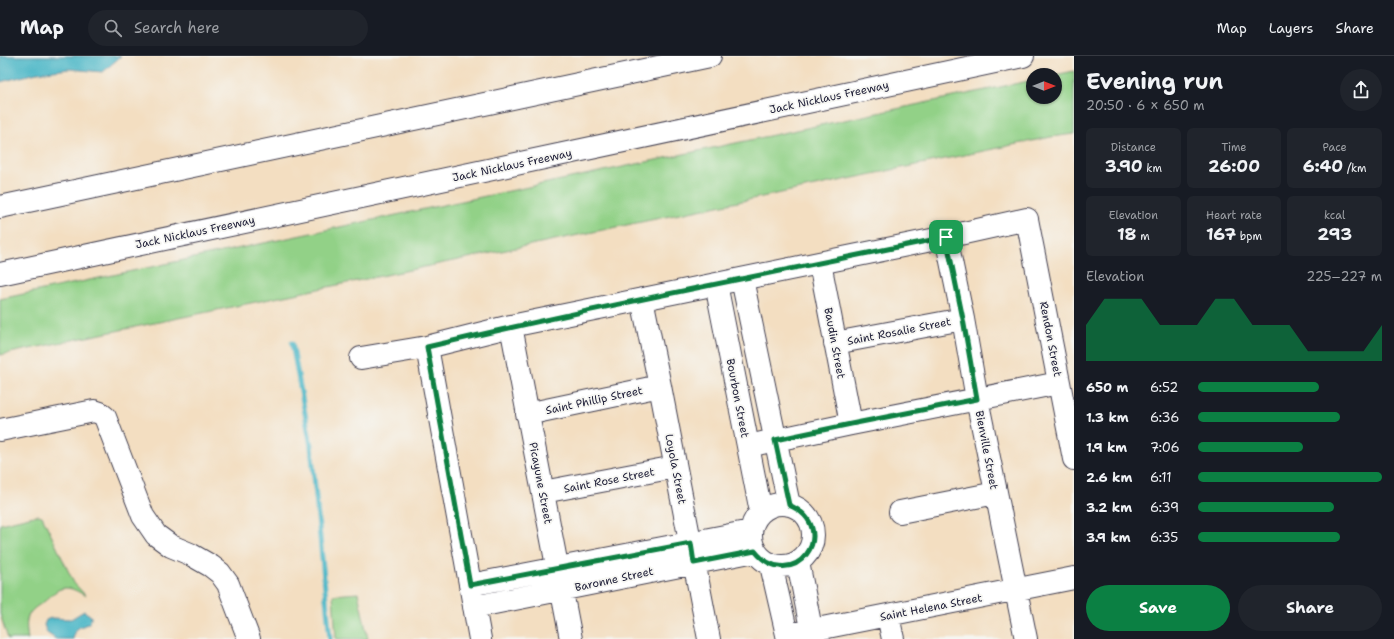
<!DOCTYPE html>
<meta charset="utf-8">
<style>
:root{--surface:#171b24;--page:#20242c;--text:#f1f3f6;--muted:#9ea1a6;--line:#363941;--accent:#0b8043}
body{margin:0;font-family:"Shantell Sans",sans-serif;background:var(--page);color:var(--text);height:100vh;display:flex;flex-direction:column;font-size:15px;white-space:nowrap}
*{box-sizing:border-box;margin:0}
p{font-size:13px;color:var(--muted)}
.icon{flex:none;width:22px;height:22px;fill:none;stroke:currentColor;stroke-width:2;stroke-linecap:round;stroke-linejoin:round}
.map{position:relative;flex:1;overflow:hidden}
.sheet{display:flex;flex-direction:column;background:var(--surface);width:320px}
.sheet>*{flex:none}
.needle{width:26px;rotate:90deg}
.tools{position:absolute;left:1026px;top:12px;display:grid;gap:8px}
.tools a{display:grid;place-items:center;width:36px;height:36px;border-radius:50%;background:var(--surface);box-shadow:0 1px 3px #0004;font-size:20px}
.pin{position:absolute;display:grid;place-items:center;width:34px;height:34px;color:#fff;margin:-17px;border-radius:8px;box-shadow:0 2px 6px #0006}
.round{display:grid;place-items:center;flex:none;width:42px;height:42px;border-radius:21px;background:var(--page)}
.headline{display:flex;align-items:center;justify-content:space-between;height:68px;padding:0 12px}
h1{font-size:22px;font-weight:700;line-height:30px}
.metrics{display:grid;grid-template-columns:repeat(3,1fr);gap:6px;height:68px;padding:4px 12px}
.metrics div{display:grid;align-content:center;border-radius:6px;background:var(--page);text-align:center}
.metrics b{font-size:17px;font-weight:700}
.metrics small{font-size:11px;font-weight:400}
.metrics p{font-size:11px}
.chart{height:112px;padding:8px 12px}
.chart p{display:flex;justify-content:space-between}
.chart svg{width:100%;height:72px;margin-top:4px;fill:var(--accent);opacity:.7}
.primary-button{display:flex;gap:8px;margin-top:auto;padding:8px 12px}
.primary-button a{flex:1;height:46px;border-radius:24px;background:var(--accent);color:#fff;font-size:16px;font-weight:700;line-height:46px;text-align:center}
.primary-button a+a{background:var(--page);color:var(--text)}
ul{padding:0 12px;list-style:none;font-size:13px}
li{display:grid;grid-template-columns:64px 48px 1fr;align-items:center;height:30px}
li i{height:10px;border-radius:5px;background:var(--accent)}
header{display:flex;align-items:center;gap:24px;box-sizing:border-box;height:56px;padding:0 20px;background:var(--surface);border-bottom:1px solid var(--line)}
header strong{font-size:19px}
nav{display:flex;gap:22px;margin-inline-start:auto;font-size:14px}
.search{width:280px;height:36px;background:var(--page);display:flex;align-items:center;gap:10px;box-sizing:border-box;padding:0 14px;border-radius:22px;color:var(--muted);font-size:15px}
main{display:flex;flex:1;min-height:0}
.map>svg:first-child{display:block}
.green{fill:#92d187;stroke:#5a7a61}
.water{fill:#4ab6c6;stroke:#366c80}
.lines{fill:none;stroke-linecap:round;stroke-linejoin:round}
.stream{stroke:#4ab6c6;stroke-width:5}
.minor-casing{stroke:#413e4f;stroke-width:24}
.highway-casing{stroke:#413e4f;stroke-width:24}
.minor{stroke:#fff;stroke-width:22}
.highway{stroke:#fff;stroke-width:22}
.route-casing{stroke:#fff;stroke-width:8}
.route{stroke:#0b8043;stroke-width:5}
.labels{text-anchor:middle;stroke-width:3.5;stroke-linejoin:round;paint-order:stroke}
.street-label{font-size:11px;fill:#22223b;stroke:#f6f6f2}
</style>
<header>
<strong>Map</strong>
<div class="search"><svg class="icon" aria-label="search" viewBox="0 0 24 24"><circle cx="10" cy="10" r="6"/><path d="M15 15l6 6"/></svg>Search here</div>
<nav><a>Map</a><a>Layers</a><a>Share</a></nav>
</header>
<main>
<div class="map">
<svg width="1074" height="583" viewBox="0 0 1074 583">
<rect width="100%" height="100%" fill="#f6f6f2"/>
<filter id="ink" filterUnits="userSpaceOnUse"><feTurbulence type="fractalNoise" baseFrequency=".025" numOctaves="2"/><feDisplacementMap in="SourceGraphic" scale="8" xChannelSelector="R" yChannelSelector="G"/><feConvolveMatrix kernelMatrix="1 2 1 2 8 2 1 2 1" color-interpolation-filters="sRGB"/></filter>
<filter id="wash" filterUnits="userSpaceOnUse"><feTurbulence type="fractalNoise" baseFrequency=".012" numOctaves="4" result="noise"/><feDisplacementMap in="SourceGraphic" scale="16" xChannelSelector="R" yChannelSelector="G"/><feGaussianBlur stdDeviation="0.9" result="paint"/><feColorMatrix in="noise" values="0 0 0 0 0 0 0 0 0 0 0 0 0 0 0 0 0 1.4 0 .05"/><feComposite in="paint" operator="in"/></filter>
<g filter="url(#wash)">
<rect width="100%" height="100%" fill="#f3dec1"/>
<path class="green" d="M1074 15V78L1051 81 0 299V243L1033 24V41H1055V19Z
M38 459 42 460 74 527 86 540C80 537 73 532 66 532 57 532 52 539 45 545 38 550 29 554 27 564 26 570 27 577 28 583H8L0 558V468Z
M358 537 368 583H336L333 539Z"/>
<path class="water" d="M0 0H121L103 16 69 13 37 17 0 26Z
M84 555 91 560C92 570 83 568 77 573 75 576 74 580 73 583H56L47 577 44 569 46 564 51 562 71 563Z"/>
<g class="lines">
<path class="stream" d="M292 287 311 390 330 583"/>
</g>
</g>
<g filter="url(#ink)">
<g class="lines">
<g class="minor-casing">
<path id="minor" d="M946 181 963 263 977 343 1026 583
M820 207 851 368
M742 223 789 449
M716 228 761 456
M642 243 660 330 709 583
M511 270 571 583
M835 287 963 263
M427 291 480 583
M361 302 427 291 511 270 946 181 1027 163 1074 403
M527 358 660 330
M0 374 94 355 100 357 105 361 143 460 156 479 171 490 190 498 211 510 220 517 228 528 249 583
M748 390 851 368 1059 327
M543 436 675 411
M751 479a31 31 0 1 1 62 0a31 31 0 1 1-62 0Z
M900 456 996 437
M798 506 813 583
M771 509 788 583
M470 529 751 475
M474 551 755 495
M888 560 893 583
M787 579 1074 522"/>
</g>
<g class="highway-casing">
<path id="highway" d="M0 151 710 0
M0 218 1023 0"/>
</g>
<use href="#minor" class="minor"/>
<use href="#highway" class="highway"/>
</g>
</g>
<g class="lines" filter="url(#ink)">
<g class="route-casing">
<path id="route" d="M946 181 963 263 977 343 851 368 775 384 789 449C844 473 792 541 755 495L694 507 691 487 470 529 427 291C599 250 773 217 946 181Z"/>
</g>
<use href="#route" class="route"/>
</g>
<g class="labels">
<g class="street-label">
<text transform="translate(829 41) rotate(-12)" y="4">Jack Nicklaus Freeway</text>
<text transform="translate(512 109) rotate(-12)" y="4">Jack Nicklaus Freeway</text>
<text transform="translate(195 176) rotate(-12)" y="4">Jack Nicklaus Freeway</text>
<text transform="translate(899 275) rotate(-11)" y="4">Saint Rosalie Street</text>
<text transform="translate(1051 283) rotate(79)" y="4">Rendon Street</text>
<text transform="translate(835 287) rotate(79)" y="4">Baudin Street</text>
<text transform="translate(738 342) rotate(79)" y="4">Bourbon Street</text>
<text transform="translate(594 344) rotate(-12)" y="4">Saint Phillip Street</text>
<text transform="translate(987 394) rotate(79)" y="4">Bienville Street</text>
<text transform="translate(676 413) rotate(79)" y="4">Loyola Street</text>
<text transform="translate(609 424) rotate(-11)" y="4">Saint Rose Street</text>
<text transform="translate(541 427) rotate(79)" y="4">Picayune Street</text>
<text transform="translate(614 523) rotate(-12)" y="4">Baronne Street</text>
<text transform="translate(931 551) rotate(-11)" y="4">Saint Helena Street</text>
</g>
</g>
</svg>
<div class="tools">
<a><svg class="needle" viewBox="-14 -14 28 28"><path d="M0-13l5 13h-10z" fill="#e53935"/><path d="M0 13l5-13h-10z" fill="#9ea1a6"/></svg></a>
</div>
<div class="pin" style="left:946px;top:181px;background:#1e9e55"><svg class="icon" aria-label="arrive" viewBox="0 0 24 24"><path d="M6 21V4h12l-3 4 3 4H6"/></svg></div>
</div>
<section class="sheet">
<div class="headline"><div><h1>Evening run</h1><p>20:50 · 6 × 650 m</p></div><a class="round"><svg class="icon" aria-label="share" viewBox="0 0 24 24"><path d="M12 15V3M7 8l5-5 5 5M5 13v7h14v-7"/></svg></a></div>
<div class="metrics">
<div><p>Distance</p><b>3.90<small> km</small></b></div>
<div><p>Time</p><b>26:00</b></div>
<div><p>Pace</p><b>6:40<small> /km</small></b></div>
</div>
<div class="metrics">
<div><p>Elevation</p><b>18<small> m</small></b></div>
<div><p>Heart rate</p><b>167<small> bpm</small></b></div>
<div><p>kcal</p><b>293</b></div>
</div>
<div class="chart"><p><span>Elevation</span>225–227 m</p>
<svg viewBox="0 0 160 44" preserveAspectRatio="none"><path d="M0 44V22L10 6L20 6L30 6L40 22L50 22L60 22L70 6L80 6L90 22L100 22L110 22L120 38L130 38L140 38L150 38L160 22V44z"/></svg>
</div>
<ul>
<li><b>650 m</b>6:52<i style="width:66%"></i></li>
<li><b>1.3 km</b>6:36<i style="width:77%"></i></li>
<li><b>1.9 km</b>7:06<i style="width:57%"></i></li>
<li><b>2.6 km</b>6:11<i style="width:100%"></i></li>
<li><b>3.2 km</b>6:39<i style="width:74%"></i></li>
<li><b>3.9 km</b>6:35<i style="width:77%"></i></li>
</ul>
<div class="primary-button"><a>Save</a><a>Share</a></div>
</section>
</main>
